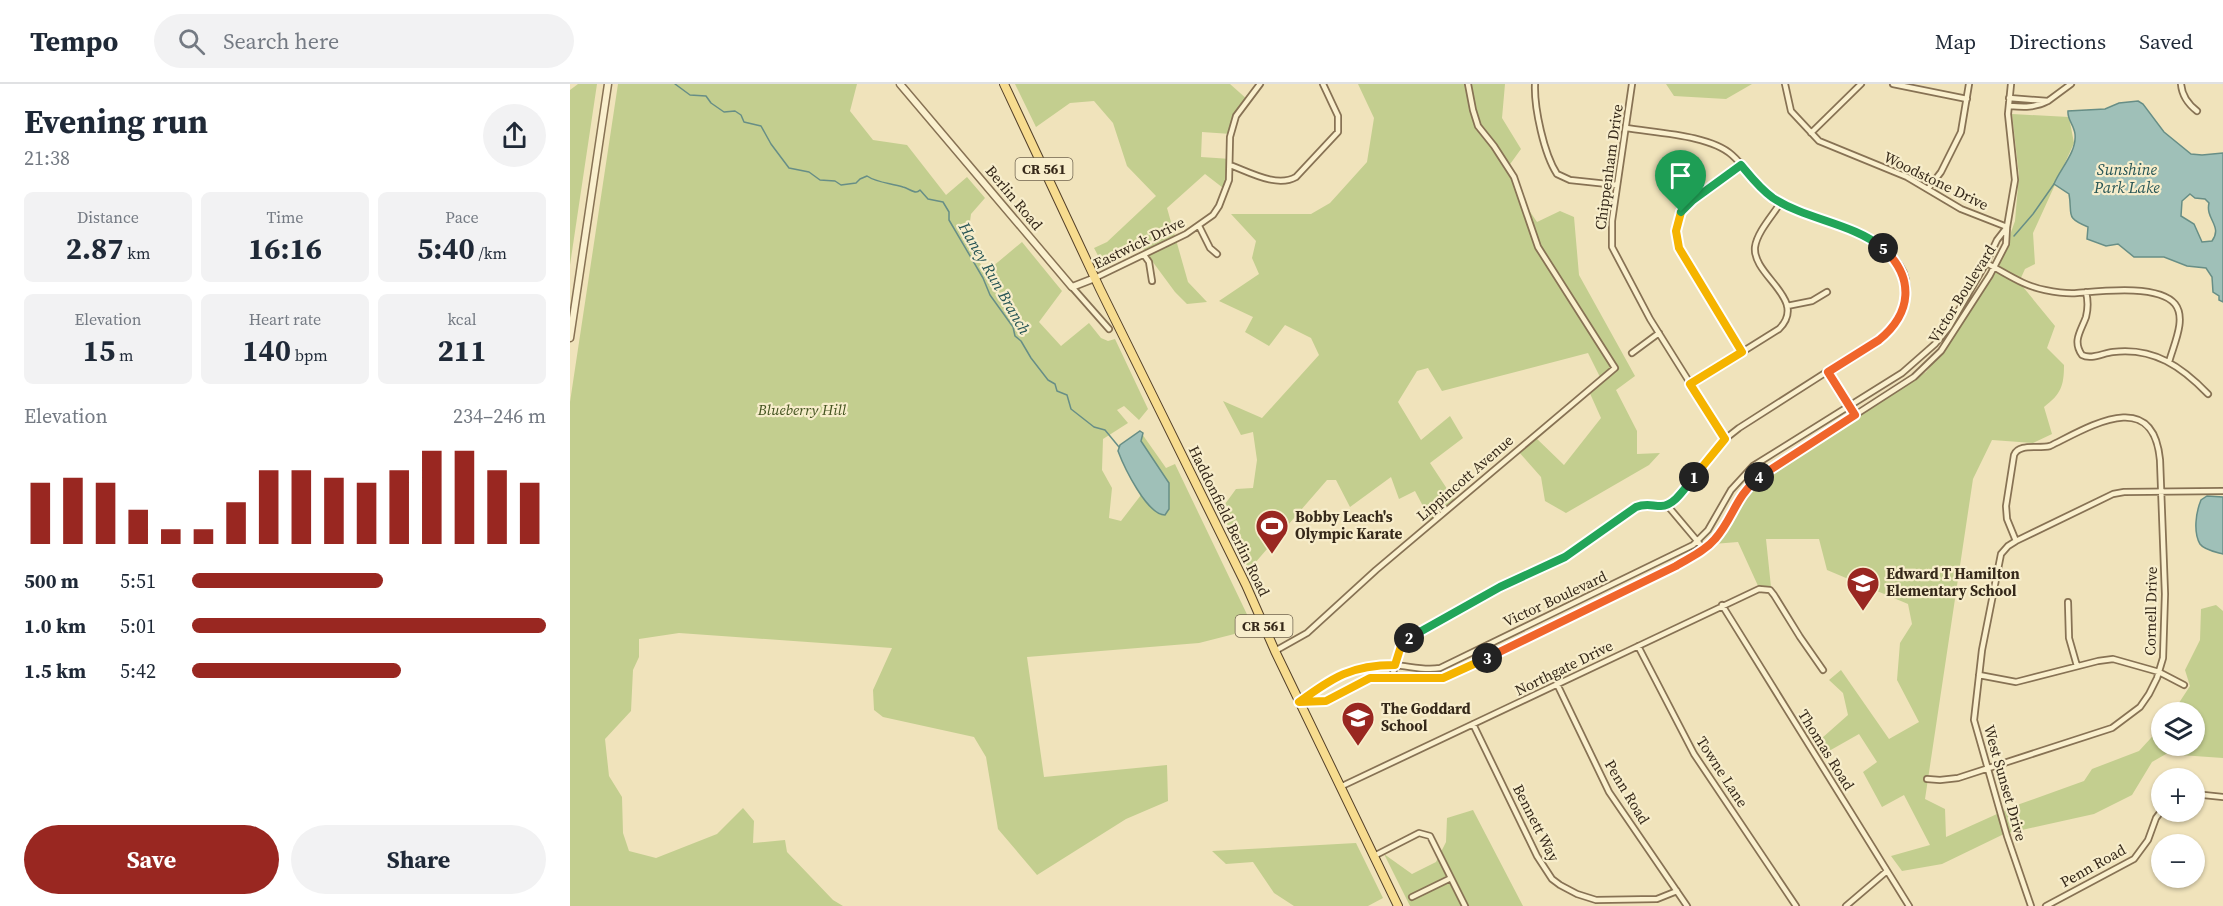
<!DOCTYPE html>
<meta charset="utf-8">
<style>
:root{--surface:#fff;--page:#f2f2f3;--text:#1f2937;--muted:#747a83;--line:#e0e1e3;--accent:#992721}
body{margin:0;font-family:"Source Serif 4",serif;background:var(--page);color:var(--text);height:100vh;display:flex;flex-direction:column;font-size:22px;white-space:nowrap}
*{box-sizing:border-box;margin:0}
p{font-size:20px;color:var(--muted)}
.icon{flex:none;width:33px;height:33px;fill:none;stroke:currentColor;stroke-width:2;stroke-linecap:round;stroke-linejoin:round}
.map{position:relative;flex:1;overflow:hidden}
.details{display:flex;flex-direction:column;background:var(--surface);width:570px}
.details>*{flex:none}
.fabs{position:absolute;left:1581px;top:618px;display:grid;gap:12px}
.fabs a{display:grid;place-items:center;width:54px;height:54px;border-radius:50%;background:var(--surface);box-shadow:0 2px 4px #0004;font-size:30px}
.pin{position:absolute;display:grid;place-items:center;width:51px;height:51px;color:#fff;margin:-62px -26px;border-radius:50% 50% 50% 0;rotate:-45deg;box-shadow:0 0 6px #0007}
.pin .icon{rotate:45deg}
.km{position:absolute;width:30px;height:30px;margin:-15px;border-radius:50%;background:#222;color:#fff;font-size:16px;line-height:30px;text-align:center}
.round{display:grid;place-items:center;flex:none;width:63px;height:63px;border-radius:32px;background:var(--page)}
.summary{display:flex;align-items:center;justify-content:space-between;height:102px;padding:0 24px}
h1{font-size:33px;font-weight:700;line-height:45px}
.figures{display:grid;grid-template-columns:repeat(3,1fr);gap:9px;height:102px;padding:6px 24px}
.figures div{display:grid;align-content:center;border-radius:9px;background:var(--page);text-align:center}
.figures b{font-size:30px;font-weight:700}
.figures small{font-size:16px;font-weight:400}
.figures p{font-size:16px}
.chart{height:168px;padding:12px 24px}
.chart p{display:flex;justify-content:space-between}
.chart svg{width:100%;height:108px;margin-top:6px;stroke:var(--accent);stroke-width:6}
.primary-button{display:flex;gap:12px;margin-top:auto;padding:12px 24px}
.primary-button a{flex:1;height:69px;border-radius:36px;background:var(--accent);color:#fff;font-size:24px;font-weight:700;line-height:69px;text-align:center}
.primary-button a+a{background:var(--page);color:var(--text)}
ul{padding:0 24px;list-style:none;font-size:20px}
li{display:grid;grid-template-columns:96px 72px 1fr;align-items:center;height:45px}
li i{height:15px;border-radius:8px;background:var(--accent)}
header{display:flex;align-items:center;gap:36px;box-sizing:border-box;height:84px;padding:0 30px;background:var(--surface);border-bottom:2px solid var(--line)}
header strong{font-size:28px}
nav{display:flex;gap:33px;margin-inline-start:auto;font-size:21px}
.search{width:420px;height:54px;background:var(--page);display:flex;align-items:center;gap:15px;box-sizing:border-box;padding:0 21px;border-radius:33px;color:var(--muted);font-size:22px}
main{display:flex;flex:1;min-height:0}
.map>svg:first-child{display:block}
.green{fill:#c3ce8f}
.water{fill:#9fc0b8;stroke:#678e86;stroke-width:1.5;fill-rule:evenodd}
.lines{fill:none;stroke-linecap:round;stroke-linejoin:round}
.stream{stroke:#678e86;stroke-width:1.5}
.minor-casing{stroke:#877254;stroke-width:8}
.tertiary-casing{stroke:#877254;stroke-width:9}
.primary-casing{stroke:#544029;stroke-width:10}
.minor{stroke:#faf0ce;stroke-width:4.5}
.tertiary{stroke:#faf0ce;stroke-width:6}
.primary{stroke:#f7dc8f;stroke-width:8}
.split-1-casing{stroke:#fff;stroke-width:12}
.split-2-casing{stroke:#fff;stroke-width:12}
.split-3-casing{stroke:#fff;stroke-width:12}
.split-4-casing{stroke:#fff;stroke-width:12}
.split-5-casing{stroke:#fff;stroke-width:12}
.split-6-casing{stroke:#fff;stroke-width:12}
.split-1{stroke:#f5b400;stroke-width:8}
.split-2{stroke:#22a559;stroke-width:8}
.split-3{stroke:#f5b400;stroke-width:8}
.split-4{stroke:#f0652b;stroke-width:8}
.split-5{stroke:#f0652b;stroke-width:8}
.split-6{stroke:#22a559;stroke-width:8}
.labels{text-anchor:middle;stroke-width:4.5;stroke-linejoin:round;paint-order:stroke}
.shield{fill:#f7edcb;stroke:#70644f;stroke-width:1.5}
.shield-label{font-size:14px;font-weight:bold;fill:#36291a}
.street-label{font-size:15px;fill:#36291a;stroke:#f7edcb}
.park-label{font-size:15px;font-style:italic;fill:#43531f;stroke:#f7edcb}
.poi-label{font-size:15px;font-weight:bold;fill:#36291a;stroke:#f7edcb;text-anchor:start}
.water-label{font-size:16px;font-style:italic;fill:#285656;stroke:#f7edcb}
</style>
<header>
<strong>Tempo</strong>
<div class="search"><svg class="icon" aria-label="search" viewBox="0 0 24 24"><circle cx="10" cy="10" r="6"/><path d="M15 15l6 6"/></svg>Search here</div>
<nav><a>Map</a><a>Directions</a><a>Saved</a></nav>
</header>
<main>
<section class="details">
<div class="summary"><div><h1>Evening run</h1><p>21:38</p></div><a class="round"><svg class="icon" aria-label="share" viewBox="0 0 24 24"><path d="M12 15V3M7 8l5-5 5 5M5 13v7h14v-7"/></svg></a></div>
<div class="figures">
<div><p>Distance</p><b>2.87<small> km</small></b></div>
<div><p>Time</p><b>16:16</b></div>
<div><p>Pace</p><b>5:40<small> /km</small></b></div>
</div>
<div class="figures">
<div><p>Elevation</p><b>15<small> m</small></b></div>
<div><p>Heart rate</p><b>140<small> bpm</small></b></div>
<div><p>kcal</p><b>211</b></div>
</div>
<div class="chart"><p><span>Elevation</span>234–246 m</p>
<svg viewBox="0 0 160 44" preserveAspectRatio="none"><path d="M5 44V19M15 44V17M25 44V19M35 44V30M45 44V38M55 44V38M65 44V27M75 44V14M85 44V14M95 44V17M105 44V19M115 44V14M125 44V6M135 44V6M145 44V14M155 44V19"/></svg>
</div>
<ul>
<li><b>500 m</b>5:51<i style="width:54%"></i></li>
<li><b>1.0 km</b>5:01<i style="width:100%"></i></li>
<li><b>1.5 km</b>5:42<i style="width:59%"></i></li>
</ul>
<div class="primary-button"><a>Save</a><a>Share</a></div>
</section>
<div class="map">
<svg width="1653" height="822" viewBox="0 0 1653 822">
<rect width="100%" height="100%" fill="#f0e3bb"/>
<path class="green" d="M8 0H27L0 181V6Z
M48 0H287L280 27 303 56 337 61 376 111 397 93 415 114 401 130 397 160 416 188 452 158 492 207 469 238 491 262 519 239 531 254 538 257 545 255 578 325 569 336 554 322 547 326 558 339 533 355 532 386 542 404 539 434 551 437 571 411 548 367 570 347 596 384 605 380 684 545 629 559 457 573 474 693 597 681 598 717 556 735 467 791 428 745 416 673 404 653 313 633 304 626 303 606 322 564 109 549 69 555V573L63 586 61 627 35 655 39 692 52 713 53 749 59 767 86 774 147 750 173 724 184 737 183 759 215 756 217 768 263 816 273 822H0V318Z
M445 0H660L678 16 661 50 632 48 631 73 661 75 657 107 635 90 597 124 618 198 637 218 617 220 605 208 571 162 532 179 524 164 537 158 586 112 557 82 543 39 524 17 500 19 466 43Z
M788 0H935L932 34 951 65 938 83 956 122 967 138 990 127 1004 133 1009 191 1065 292 1046 306 1067 347V370L1090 369 1079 381 996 429 975 417 971 393 948 367 964 352 994 381 1031 334 1018 305 1031 295 1018 269 872 307 858 284 847 287 828 318 851 356 880 332 893 354 860 379 887 420 863 441 845 407 829 415 821 393 780 423 766 396H757L678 487 650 427 666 405 683 404 687 376 683 348 671 351 653 317 692 334 749 271 741 254 715 241 699 262 675 248 683 233 649 217 689 190 682 174 686 157 661 130H741L760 119 797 78 804 34Z
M1096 0H1182L1156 15 1104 12Z
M1442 30 1499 33 1504 59 1463 149 1465 180 1455 185 1449 198 1485 242 1477 264 1494 281C1494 302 1491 310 1474 323L1482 350 1463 359 1422 356 1403 395 1355 715 1375 725 1376 753 1447 721 1514 697 1522 685 1569 667 1591 643 1592 662H1624V628H1603L1620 602 1615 586 1630 556 1631 525 1646 521 1653 527V674L1596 670 1582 678 1562 711 1524 730 1434 750 1372 780 1332 787 1321 772 1360 761 1334 711 1312 723 1293 688 1307 678 1289 650 1259 667 1252 654 1278 631 1273 609 1259 596 1271 586 1319 655 1349 638 1327 596 1330 559 1342 540 1338 520 1257 486 1249 455H1196L1201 503 1189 504 1168 458 1143 460 1188 395 1356 288 1385 251 1430 179 1445 137 1449 91Z
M903 726 953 822H840L814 770 842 790 866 778 876 758 877 734Z
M786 759 813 814 798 822H724L704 809 683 778 656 780 642 767Z"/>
<path class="water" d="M1568 17 1573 20 1594 48 1621 70 1632 71 1653 69V218L1649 216V212L1643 208 1642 193 1636 184 1617 182 1594 173H1564L1548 160 1536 162 1517 155 1518 143C1494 133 1503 131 1499 110L1484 100C1490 85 1507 68 1505 50 1504 41 1497 35 1498 27L1535 25 1549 19ZM1620 110 1625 114 1635 115 1639 119C1635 135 1653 142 1642 157L1632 158 1624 140 1611 132 1612 117Z
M570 347 573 349 571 357 599 399V425L595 431C577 431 554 383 548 367L550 361Z
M1637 412 1653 413V470C1646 468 1634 466 1630 460 1623 448 1626 428 1631 416Z"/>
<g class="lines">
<path class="stream" d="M105 0 120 11 136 12 141 19 154 28 165 27 171 31 174 38 191 42 201 60 219 84 239 88 250 96 265 97 271 101 286 99 290 95 297 92C307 99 321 99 333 103 337 104 343 108 346 108 348 108 349 107 350 106L358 115 373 118 379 128V136L413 194 420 211 443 243 445 252 451 257 461 274 478 296 485 300 487 307 497 311 501 325 524 343 535 346 549 363
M1444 152 1463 130 1484 100"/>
<g class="minor-casing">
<path id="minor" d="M965 0C964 24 974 70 987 90L1000 96 1047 101
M1062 0 1042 137V163L1080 235 1155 355
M1215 0 1221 27 1249 57 1337 93 1391 125 1437 143
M1323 0 1397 15
M1611 0C1612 12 1618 20 1627 27
M1478 17 1501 0
M1439 22C1453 23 1465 24 1478 17L1439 14
M1056 44C1086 49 1140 51 1162 71 1178 85 1188 106 1207 116 1260 145 1386 162 1316 250L1169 344 1155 355 1106 414 1097 421
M1241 49 1291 0
M660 81C679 88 707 104 726 93L768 48V32L753 0
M1171 81C1145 100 1092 124 1109 163L1172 268
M1358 105 1371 88 1391 48 1399 0
M629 142 640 164 647 170
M574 171 579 178 582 197
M1416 179C1436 189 1453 202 1475 206 1485 208 1497 210 1507 209 1531 207 1589 200 1605 220 1617 235 1603 262 1599 278
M525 194 616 150 643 131 649 122 659 96 660 53 666 32 690 0
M502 203 539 245
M1516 208C1518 216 1518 225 1516 233 1511 247 1502 257 1512 271 1521 276 1533 269 1543 268 1584 263 1612 283 1638 310
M1217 222 1242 217 1257 208
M1062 269 1089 249
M1258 288 1285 331
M1121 300 1209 245C1239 215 1182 192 1185 163 1187 148 1203 131 1211 118
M1097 421 1134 465
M1498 518 1499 554 1507 582
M1152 521 1339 822
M1068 562 1124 670 1226 822
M705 567 737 549 806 486 1045 284 968 163 944 93 924 62 908 42 903 26 898 0
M1409 591 1446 598 1528 577 1543 575 1589 588 1614 601
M822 593 829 567 840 554 930 503 995 473 1067 422 1078 420 1097 421
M987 600 1039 708 1117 822
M731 617C759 597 787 578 824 581 840 582 853 587 870 584L1123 461 1138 446 1161 406 1183 382 1332 289 1365 260 1379 243 1416 179 1427 156 1437 143
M729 618 756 617 800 595 817 593 855 596 878 592 1106 482 1137 463 1144 456 1172 410 1192 391 1344 293 1371 267 1420 191 1436 160 1437 143 1445 96 1438 30 1441 0
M903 640 967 772 982 795 990 801 1007 810 1026 816 1087 815 1107 807
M1357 695 1370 696 1388 694 1542 644 1570 623 1579 610 1587 594 1593 574 1595 510 1590 376C1583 302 1519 343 1480 362 1468 365 1449 359 1444 371L1436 422 1437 435 1446 457
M770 703 1189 505 1200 506 1204 511 1230 553 1253 586
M1624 710 1653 713
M804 772 849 749 860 752 895 822
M842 813 881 794
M1276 822 1317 787
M1461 822 1437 752 1404 636 1412 566 1431 470 1438 462 1446 457 1543 410 1554 408 1653 407
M1476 822 1564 775 1578 756 1586 734 1592 726"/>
</g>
<g class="tertiary-casing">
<path id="tertiary" d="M330 0 502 203 525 194
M0 254 38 0"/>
</g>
<g class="primary-casing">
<path id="primary" d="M434 0 530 205 676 501 705 567 828 822"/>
</g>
<use href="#minor" class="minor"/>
<use href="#tertiary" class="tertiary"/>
<use href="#primary" class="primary"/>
</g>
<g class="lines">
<g class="split-1-casing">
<path id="split-1" d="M1111 128 1106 147 1109 164 1172 268 1120 300 1155 355 1124 393"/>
</g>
<g class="split-2-casing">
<path id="split-2" d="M839 554 930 503 995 473 1066 423C1076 419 1082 422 1091 422 1105 422 1116 402 1124 393"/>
</g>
<g class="split-3-casing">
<path id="split-3" d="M839 554 831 562 825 581C781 581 764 593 729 618L756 617 800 594H873L917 574"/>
</g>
<g class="split-4-casing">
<path id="split-4" d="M917 574 1106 482C1119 474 1135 467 1145 455 1163 435 1165 413 1189 393"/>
</g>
<g class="split-5-casing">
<path id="split-5" d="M1189 393 1285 331 1258 288 1309 256C1342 229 1345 194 1313 164"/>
</g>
<g class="split-6-casing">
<path id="split-6" d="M1111 128 1123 116 1171 81C1181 93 1190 105 1203 114 1237 136 1282 139 1313 164"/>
</g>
<use href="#split-1" class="split-1"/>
<use href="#split-2" class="split-2"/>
<use href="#split-3" class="split-3"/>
<use href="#split-4" class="split-4"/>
<use href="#split-5" class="split-5"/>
<use href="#split-6" class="split-6"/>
</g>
<defs>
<g id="stadium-pin" transform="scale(1.725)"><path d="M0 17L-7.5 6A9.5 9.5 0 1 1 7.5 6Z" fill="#992721" stroke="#f7edcb"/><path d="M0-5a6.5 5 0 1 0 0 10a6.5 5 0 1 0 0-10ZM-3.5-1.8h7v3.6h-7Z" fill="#fff"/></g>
<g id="school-pin" transform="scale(1.725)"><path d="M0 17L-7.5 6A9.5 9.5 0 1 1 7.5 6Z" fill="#992721" stroke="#f7edcb"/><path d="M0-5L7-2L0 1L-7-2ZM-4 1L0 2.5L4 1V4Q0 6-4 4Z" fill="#fff"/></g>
</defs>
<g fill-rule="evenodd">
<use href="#stadium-pin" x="702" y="442"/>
<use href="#school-pin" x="1293" y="499"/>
<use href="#school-pin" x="788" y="634"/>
</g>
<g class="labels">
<g class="shield">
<rect x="445.5" y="74" width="57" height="22" rx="4.5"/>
<rect x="665.5" y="531" width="57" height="22" rx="4.5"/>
</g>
<g class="shield-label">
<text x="474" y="90">CR 561</text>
<text x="694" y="547">CR 561</text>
</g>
<g class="street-label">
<text transform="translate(1039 83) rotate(-82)" y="5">Chippenham Drive</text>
<text transform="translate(1366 97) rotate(26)" y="5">Woodstone Drive</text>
<text transform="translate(444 114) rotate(50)" y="5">Berlin Road</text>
<text transform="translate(569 159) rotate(-26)" y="5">Eastwick Drive</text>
<text transform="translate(1392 210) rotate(-58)" y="5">Victor Boulevard</text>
<text transform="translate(895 394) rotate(-41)" y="5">Lippincott Avenue</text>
<text transform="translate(659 437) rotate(64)" y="5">Haddonfield Berlin Road</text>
<text transform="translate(985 515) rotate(-25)" y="5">Victor Boulevard</text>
<text transform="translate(1581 527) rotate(-89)" y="5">Cornell Drive</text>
<text transform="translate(994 584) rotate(-26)" y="5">Northgate Drive</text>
<text transform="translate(1256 666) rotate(58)" y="5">Thomas Road</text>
<text transform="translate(1152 688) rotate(57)" y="5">Towne Lane</text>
<text transform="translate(1435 699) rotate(74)" y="5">West Sunset Drive</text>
<text transform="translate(1057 708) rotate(59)" y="5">Penn Road</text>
<text transform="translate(966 739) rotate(63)" y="5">Bennett Way</text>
<text transform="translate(1523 782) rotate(-29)" y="5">Penn Road</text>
</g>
<g class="park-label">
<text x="232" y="331">Blueberry Hill</text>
</g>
<g class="poi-label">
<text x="725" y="438">Bobby Leach's<tspan x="725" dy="17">Olympic Karate</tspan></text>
<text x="1316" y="495">Edward T Hamilton<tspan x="1316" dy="17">Elementary School</tspan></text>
<text x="811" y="630">The Goddard<tspan x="811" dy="17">School</tspan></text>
</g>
<g class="water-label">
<text x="1557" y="91">Sunshine<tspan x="1557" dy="18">Park Lake</tspan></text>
<text transform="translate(425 194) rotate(60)" y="6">Haney Run Branch</text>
</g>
</g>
</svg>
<div class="fabs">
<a><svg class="icon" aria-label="layers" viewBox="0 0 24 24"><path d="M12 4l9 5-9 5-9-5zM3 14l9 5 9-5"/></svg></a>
<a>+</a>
<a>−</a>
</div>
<div class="pin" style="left:1111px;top:128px;background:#1e9e55"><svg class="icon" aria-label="arrive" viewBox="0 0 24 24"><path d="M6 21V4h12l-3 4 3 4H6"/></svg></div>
<b class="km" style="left:1124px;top:393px">1</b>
<b class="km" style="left:839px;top:554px">2</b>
<b class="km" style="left:917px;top:574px">3</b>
<b class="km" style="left:1189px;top:393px">4</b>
<b class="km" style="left:1313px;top:164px">5</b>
</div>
</main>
